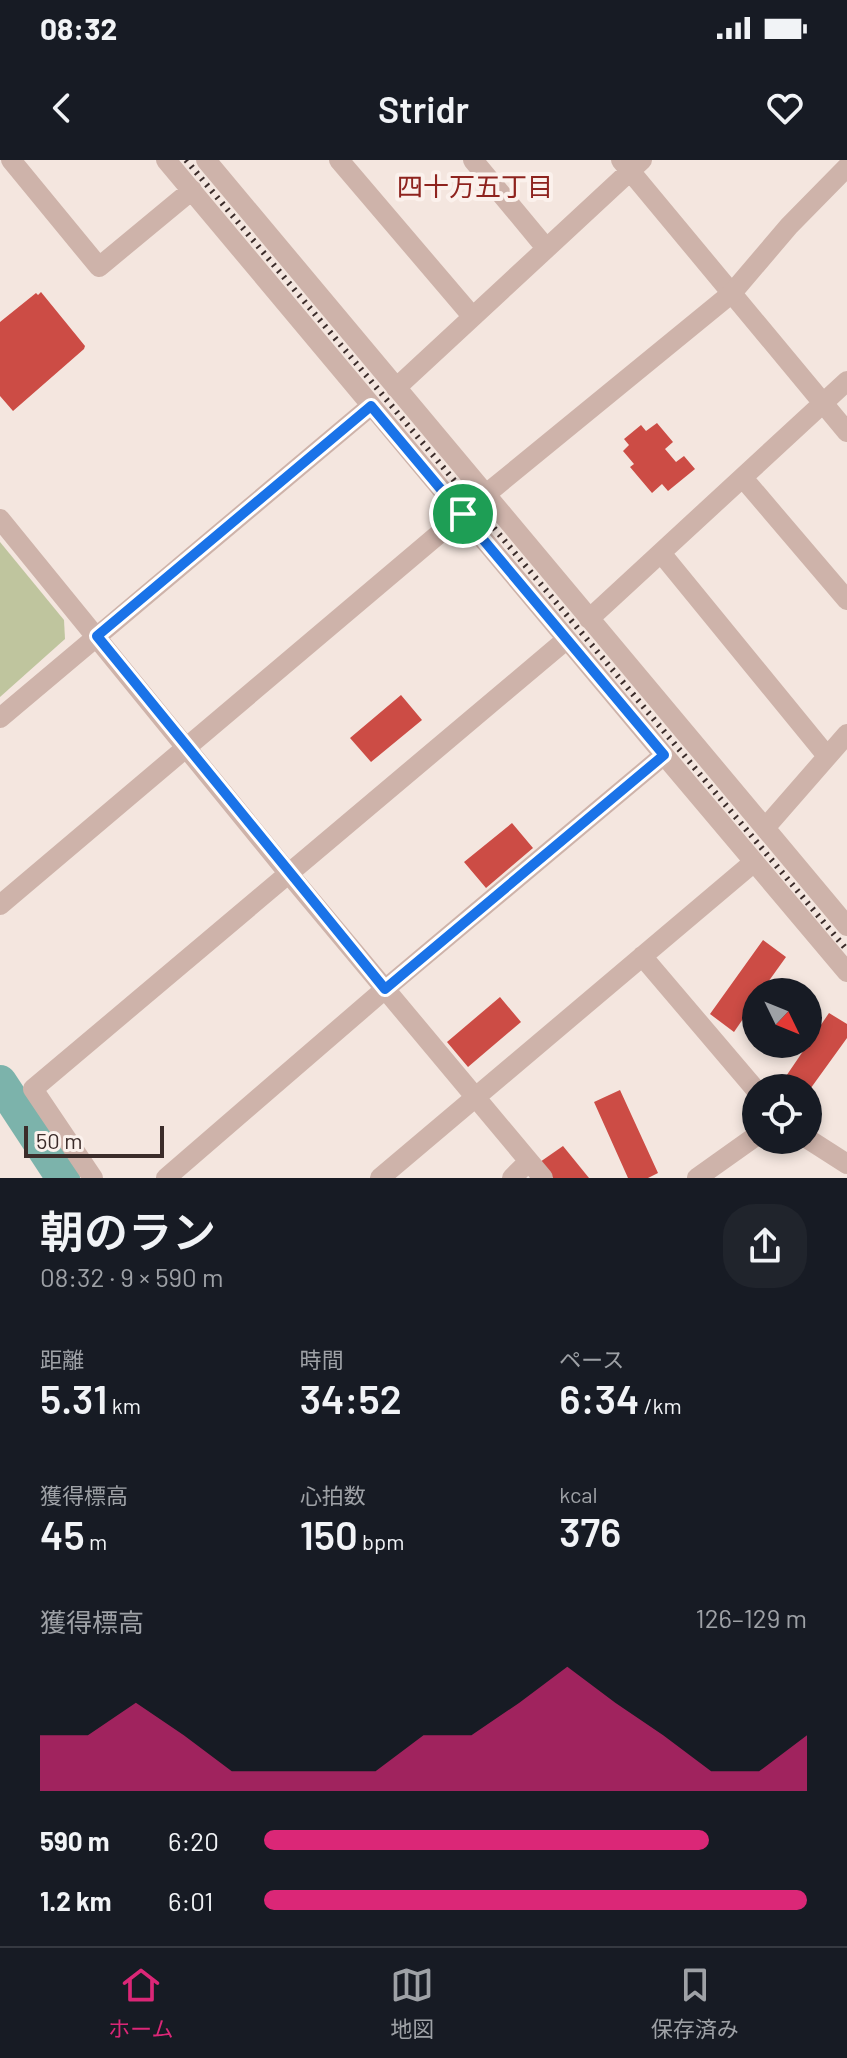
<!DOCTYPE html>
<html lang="ja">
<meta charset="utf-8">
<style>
:root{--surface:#171b24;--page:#20242c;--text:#f1f3f6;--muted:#9ea1a6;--line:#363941;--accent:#db2777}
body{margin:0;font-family:Barlow,"Noto Sans JP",sans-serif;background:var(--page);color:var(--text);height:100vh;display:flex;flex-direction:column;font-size:30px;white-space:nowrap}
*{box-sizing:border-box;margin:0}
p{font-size:26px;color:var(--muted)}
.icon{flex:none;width:44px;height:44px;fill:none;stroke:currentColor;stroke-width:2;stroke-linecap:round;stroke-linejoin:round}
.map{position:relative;height:1018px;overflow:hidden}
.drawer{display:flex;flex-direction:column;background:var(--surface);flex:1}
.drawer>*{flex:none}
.needle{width:52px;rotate:133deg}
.buttons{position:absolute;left:742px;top:818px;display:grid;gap:16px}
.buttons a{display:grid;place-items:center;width:80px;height:80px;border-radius:50%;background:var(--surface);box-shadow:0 4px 12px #0003;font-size:40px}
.scale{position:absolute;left:24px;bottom:20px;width:140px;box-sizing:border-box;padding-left:8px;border:4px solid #3b2c2a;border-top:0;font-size:22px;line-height:28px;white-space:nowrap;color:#3b2c2a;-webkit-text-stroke:6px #fbf1ec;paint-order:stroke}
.pin{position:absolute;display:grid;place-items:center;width:68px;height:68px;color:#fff;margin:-34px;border:4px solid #fff;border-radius:50%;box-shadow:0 2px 8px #0007}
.round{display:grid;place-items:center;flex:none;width:84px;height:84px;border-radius:32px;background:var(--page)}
.head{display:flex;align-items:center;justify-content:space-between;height:136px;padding:0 40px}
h1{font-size:44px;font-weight:600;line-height:60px}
.metrics{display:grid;grid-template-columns:repeat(3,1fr);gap:12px;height:136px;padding:8px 40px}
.metrics div{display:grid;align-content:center}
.metrics b{font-size:40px;font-weight:600}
.metrics small{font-size:22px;font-weight:400}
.metrics p{font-size:22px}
.chart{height:224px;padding:16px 40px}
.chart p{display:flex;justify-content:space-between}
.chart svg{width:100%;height:144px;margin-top:8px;fill:var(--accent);opacity:.7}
ul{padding:0 40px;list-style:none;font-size:26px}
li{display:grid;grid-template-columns:128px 96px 1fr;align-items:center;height:60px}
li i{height:20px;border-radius:10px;background:var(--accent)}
.status{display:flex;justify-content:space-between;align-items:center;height:56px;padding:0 40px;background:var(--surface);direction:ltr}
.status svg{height:22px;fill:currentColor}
header{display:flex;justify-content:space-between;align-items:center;height:104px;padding:0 40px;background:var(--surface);font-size:36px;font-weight:600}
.tabs{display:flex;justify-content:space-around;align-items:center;height:112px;border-top:2px solid var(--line);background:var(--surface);font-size:22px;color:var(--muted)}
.tabs a{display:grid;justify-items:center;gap:4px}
.tabs .active{color:var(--accent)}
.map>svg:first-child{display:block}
.green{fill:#bfc59e}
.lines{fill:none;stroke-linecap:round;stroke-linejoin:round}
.river{stroke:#7cb3ab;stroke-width:34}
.building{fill:#cc4c45}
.minor{stroke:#ceb3aa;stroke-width:20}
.tertiary{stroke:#ceb3aa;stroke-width:20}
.rail{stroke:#3b2c2a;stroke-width:6;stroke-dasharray:2 6;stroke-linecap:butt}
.route-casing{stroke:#fff;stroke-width:16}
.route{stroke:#1a73e8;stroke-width:10}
.labels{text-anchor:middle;stroke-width:8;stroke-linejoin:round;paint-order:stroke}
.neighbourhood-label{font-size:26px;fill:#8e231e;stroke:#fbf1ec}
</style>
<div class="status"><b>08:32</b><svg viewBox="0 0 49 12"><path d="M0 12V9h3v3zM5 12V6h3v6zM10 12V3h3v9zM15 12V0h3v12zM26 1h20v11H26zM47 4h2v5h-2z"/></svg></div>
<header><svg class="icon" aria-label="back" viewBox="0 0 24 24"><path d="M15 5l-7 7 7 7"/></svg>Stridr<svg class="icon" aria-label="heart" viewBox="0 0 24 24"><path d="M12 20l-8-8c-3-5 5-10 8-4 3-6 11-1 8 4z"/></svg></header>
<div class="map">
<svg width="847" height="1018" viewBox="0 0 847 1018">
<rect width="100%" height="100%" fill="#f4e6df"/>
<path class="green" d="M0 382 64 460 65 479 0 537Z"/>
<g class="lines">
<path class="river" d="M0 922 63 1018"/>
</g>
<path class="building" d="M41 132 85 186 84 189 13 251 0 236V162L36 133 38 135Z
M657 263 673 282 665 289 676 302 684 296 695 309 668 331 662 324 652 333 630 307 634 304 623 291 629 285 624 279 641 265 646 271Z
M401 535 422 560 371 602 350 578Z
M512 663 533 688 486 728 464 702Z
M763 780 786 797 761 832H756V840L734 872 710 854Z
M500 837 521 862 468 907 447 882Z
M829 853 847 864V878L808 932V928H778Z
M620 930 658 1013 648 1018H628L594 942Z
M563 986 589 1018H553L540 1002Z"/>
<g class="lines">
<path class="minor" d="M11 0 99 107 192 30
M206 0 847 766
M339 0 472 156
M473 0 546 88
M621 0 847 272
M396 228 642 0
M743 318 847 440
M0 359 289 714 543 1018
M661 393 827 596
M589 459 847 221
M0 558 371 246
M664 595 847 812
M765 668 847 574
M642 796 756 930
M808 979 847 1004
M93 1018 33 929 567 479
M166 1018 385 829 664 595 166 0
M380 1018 754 702
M512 1018 529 1001
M697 1018 756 976"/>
<path class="tertiary" d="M0 745 485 335 732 133 789 66 847 7"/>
<path class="rail" d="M186 0 847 790"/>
</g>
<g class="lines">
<g class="route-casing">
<path id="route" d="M371 246 664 595 385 829 97 476Z"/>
</g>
<use href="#route" class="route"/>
</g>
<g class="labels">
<g class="neighbourhood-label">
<text x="475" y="36">四十万五丁目</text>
</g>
</g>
</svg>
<div class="buttons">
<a><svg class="needle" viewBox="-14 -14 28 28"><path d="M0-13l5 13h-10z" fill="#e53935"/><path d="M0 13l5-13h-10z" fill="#9ea1a6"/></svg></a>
<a><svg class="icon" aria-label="locate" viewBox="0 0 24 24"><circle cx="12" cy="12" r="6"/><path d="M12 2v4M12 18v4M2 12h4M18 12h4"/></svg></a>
</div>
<div class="scale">50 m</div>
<div class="pin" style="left:463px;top:354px;background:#1e9e55"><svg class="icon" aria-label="arrive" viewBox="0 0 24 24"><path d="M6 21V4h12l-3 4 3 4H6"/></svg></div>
</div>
<section class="drawer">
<div class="head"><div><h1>朝のラン</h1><p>08:32 · 9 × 590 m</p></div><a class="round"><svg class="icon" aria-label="share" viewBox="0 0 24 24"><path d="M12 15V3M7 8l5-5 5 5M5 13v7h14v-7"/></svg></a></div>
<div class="metrics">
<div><p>距離</p><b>5.31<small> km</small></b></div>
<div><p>時間</p><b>34:52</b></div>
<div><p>ペース</p><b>6:34<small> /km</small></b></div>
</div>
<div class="metrics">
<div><p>獲得標高</p><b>45<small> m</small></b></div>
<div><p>心拍数</p><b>150<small> bpm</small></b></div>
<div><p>kcal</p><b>376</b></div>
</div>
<div class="chart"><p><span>獲得標高</span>126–129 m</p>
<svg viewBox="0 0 160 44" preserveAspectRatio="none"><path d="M0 44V27L10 27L20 17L30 27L40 38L50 38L60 38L70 38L80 27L90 27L100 17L110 6L120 17L130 27L140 38L150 38L160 27V44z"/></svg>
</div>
<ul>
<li><b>590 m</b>6:20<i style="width:82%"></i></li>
<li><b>1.2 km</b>6:01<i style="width:100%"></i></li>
</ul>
</section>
<nav class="tabs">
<a class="active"><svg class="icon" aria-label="home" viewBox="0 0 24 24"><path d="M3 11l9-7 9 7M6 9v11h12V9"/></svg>ホーム</a>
<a><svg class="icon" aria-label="map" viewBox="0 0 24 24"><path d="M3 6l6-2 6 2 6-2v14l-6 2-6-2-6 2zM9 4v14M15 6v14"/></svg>地図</a>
<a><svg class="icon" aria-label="saved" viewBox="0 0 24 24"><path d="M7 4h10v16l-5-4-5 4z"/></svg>保存済み</a>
</nav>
